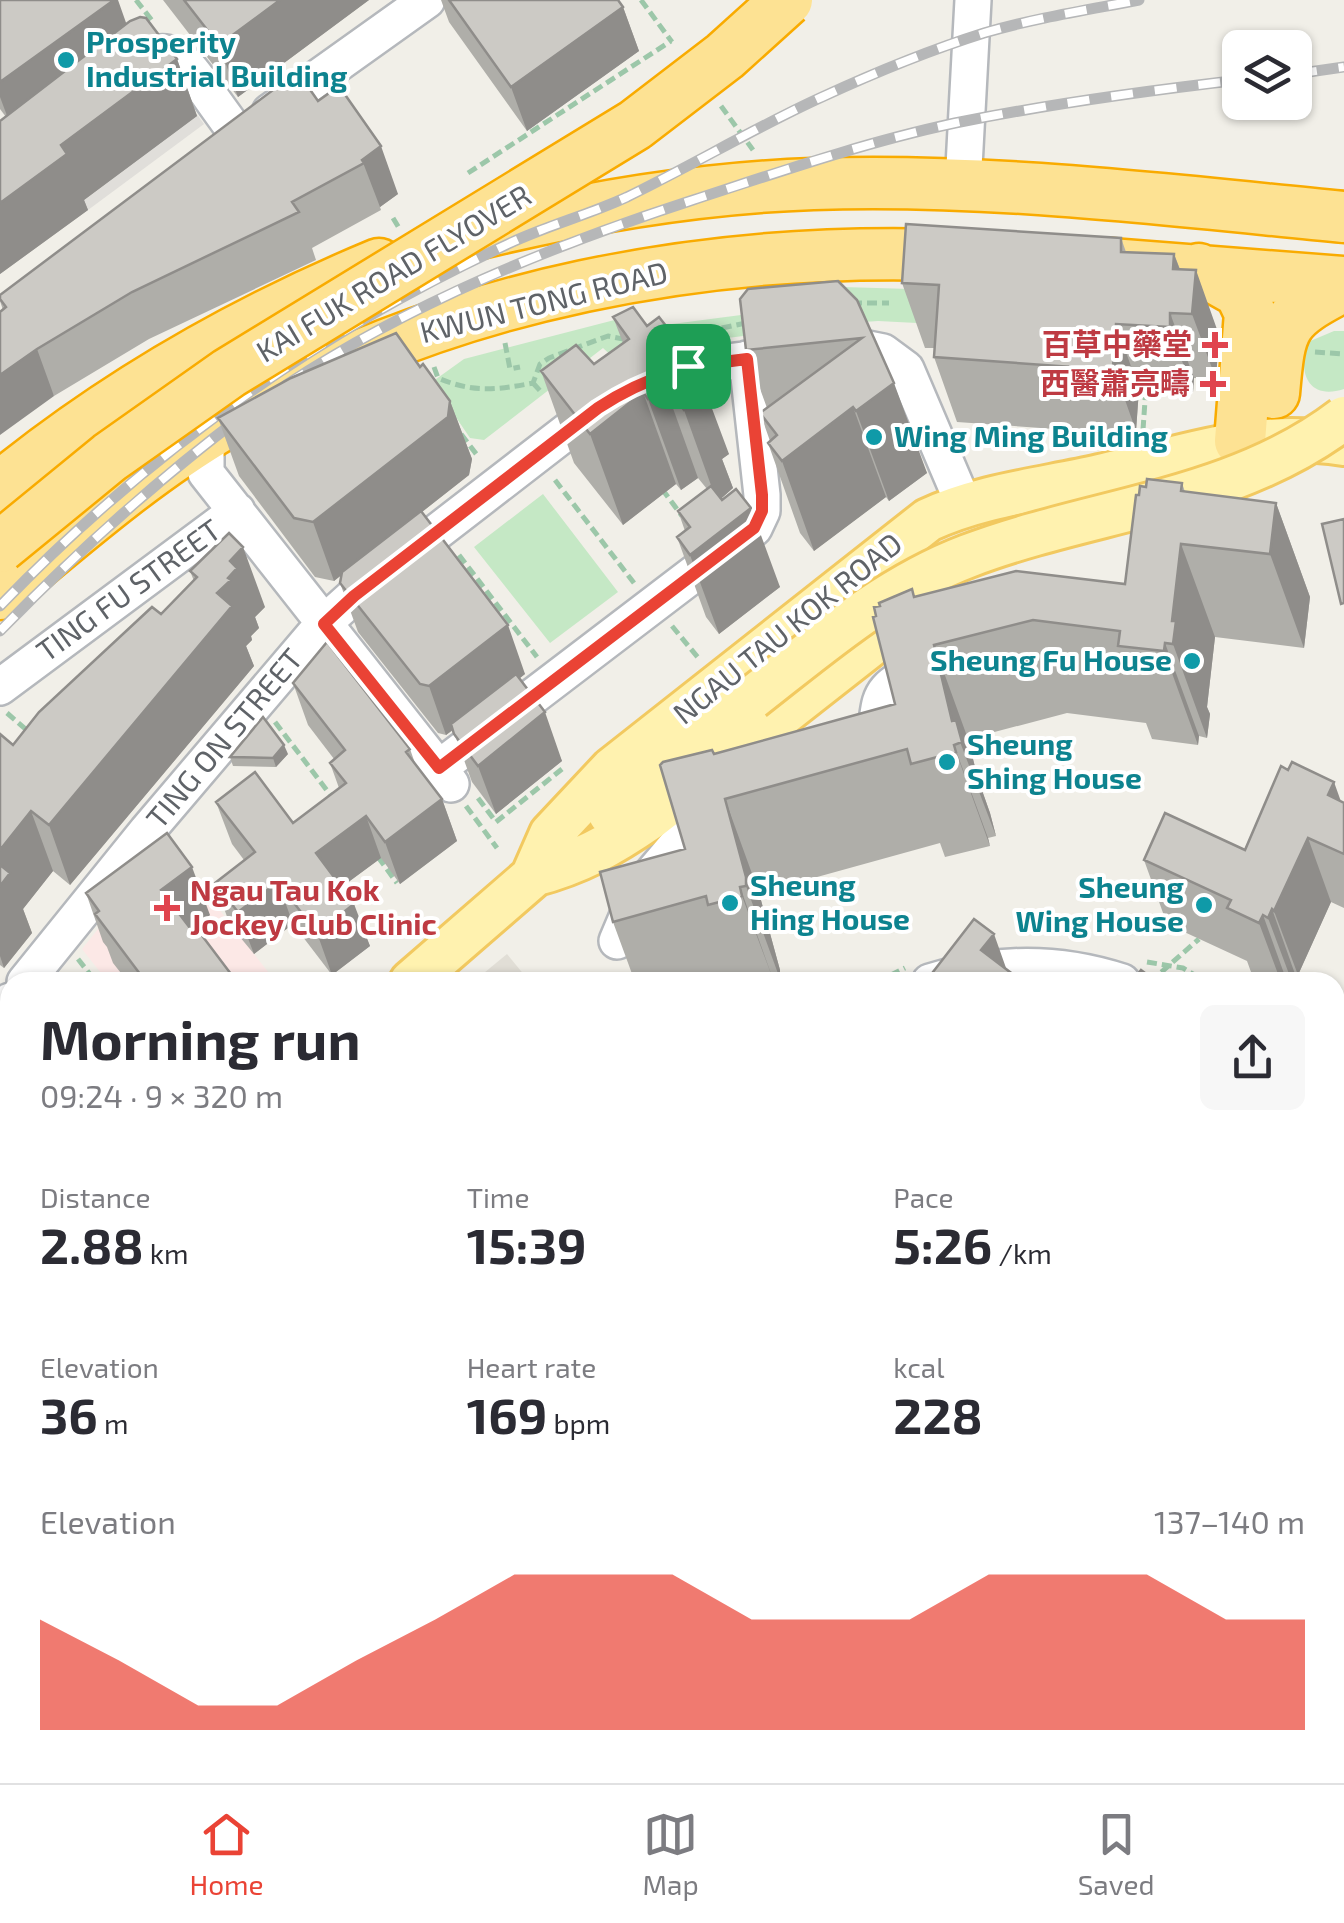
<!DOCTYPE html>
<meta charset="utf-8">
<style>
:root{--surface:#fff;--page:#f7f7f7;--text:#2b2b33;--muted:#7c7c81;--line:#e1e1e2;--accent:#ea4335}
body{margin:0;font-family:"Exo 2","Noto Sans TC",sans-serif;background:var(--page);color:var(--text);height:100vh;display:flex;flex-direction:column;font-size:38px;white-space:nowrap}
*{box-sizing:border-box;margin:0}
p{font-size:32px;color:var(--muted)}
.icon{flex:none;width:55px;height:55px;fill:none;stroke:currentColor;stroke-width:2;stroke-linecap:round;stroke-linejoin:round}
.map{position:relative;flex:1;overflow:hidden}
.details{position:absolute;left:0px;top:972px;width:1345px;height:812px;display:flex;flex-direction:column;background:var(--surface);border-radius:30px 30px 0 0;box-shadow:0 2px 8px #0004}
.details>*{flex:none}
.tools{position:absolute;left:1222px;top:30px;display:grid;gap:20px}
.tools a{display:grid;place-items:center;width:90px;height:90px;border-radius:15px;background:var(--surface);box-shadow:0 2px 8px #0004;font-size:50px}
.pin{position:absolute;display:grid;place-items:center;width:85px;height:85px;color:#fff;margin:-42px;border-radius:20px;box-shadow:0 5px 15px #0006}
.round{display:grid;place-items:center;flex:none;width:105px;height:105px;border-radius:15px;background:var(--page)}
.headline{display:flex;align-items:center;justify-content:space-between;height:170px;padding:0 40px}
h1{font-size:55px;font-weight:700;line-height:75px}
.stats{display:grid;grid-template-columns:repeat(3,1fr);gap:15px;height:170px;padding:10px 40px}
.stats div{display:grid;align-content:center}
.stats b{font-size:50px;font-weight:700}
.stats small{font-size:28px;font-weight:400}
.stats p{font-size:28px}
.chart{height:280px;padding:20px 40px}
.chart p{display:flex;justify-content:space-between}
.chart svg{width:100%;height:180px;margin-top:10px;fill:var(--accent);opacity:.7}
.dock{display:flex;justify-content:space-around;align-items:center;height:140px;border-top:2px solid var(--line);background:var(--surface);font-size:28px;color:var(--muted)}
.dock a{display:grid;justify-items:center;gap:5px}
.dock .active{color:var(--accent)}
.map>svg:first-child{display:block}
.industrial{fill:#e0deda}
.education{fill:#e1ded6}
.medical{fill:#fce8e6}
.green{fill:#c5e8c5}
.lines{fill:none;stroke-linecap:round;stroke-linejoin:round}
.minor-casing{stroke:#b5b8bc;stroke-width:40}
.major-casing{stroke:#f2c960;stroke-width:48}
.highway-casing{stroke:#f9ab00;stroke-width:55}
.path{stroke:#9cc7a9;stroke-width:5;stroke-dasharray:10 5;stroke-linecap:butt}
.minor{stroke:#fff;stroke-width:35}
.major{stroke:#fff2af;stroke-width:42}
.highway{stroke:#fde293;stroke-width:50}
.rail-casing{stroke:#b6b7b8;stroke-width:11}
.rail{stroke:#fff;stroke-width:8;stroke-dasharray:22;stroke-linecap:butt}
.major-bridge-casing{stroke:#f2c960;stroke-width:48;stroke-linecap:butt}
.highway-bridge-casing{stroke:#f9ab00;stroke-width:55;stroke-linecap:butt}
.path-bridge{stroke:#9cc7a9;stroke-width:5;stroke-dasharray:10 5;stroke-linecap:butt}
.major-bridge{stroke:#fff2af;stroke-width:42}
.highway-bridge{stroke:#fde293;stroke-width:50}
.wall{fill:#afaea9}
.shaded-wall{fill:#8f8d8a}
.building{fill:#cccac5;stroke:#8f8d8a;stroke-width:2.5}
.route-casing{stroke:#fff;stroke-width:20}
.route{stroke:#ea4335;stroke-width:12}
.culture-dot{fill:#0f9aa8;stroke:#fff;stroke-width:4}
.health-dot{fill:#e0444e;stroke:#fff;stroke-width:4}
.labels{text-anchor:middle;stroke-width:8;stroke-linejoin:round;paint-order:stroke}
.culture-label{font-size:30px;font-weight:bold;fill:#0d838f;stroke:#fff;text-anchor:start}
.street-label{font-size:30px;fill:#5f6368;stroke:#fff}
.health-label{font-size:30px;font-weight:bold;fill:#be3a42;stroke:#fff;text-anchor:end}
</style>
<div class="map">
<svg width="1344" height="1783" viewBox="0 0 1344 1783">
<rect width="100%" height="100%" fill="#f1efe8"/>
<path class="industrial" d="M161 66 204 124 88 210 45 152Z"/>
<path class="education" d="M507 954 530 982H473Z"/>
<path class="medical" d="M167 843 276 982H108L82 949Z"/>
<path class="green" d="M843 287 910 289 917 323 878 321 836 324 682 344 643 356 616 360 603 348 484 440 470 438 432 382 464 359 630 316 642 334 672 324 811 306Z
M1334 331H1344V389C1308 401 1297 372 1308 342Z
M543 494 618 592 550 643 474 547Z
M10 1042V1302L0 1312V1056Z
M1335 1166 1344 1169V1353H1335Z
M1335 1504 1344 1505V1608L1335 1607Z
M1335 1644 1344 1645V1783H1306L1293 1775H1335Z
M978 1775H1284L1295 1783H974Z"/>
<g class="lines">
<g class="minor-casing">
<path id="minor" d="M129 68C168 38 181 56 205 89 216 105 227 120 238 135
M270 112 427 0
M963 185 973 0
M650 379 688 367 853 346 883 352 906 369 964 505
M206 435V473L451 784
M0 687 237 511
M868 757C889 702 860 693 931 664
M439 768 754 528 762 511V495L747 359
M617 941 639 889 679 842 694 832 726 827
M25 982 147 831 324 623 354 596 600 406
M930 982C993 962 1058 961 1122 982
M0 1014 10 1001
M1335 1102 1344 1107"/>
</g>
<g class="major-casing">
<path id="major" d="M610 814 752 698
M533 875 551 834 612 769 928 520C982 495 1043 489 1100 476 1191 456 1248 430 1344 444
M533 875C579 863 611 845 650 818L923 604
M411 982 554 858"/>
</g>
<g class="highway-casing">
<path id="highway" d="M460 238C575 209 694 188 813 184 990 178 1168 200 1344 217
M1110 264 1344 282
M1199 269 1240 292 1250 313 1240 441
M1274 393C1280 324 1282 318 1344 286
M0 487C114 394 244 320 379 264
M0 594C71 535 144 471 224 424 446 292 714 244 970 256"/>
</g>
<path class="path" d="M136 0 154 23
M641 0 672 42
M721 106 753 150
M468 173 671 41
M393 218 399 228
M852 303H889
M707 331 746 323
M505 343 510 369 520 367
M1315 352 1344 354
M434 367 438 378C473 393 496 390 533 383L540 364 549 358 608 336 628 340
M533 383 543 394
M1143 430 1146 386
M461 434 477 455
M555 480 634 583
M662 489 682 516
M459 555 537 657
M672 626 700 660
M7 713 29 732
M275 722 332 797
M478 798 496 822 562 769
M466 806 497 848
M378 857 397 883
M78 959 96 982
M1147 962 1183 968 1206 982
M877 982 905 968
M1335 1140 1344 1143
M1335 1195 1344 1215
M1335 1252 1344 1254
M1335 1336 1344 1339
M1335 1665 1344 1667
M1048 1775 1050 1783
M1077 1775 1078 1783
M1175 1775 1187 1783
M1228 1775 1239 1783"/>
<use href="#minor" class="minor"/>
<use href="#major" class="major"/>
<use href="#highway" class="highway"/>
<g class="rail-casing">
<path id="rail" d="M1295 74 1344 67
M286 385C411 303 551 246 693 200 779 172 866 142 955 123 1049 104 1144 91 1240 80
M0 606C146 454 316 333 508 244 546 226 588 215 627 197 693 165 756 127 822 97 874 73 930 50 984 33 1035 18 1087 10 1139 0
M0 631C77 552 157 480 245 414"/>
</g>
<use href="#rail" class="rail"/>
<g class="major-bridge-casing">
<path id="major-bridge" d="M752 698C820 645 886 587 968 556 1094 508 1233 503 1344 418"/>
</g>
<g class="highway-bridge-casing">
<path id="highway-bridge" d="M0 547 110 457 229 373 635 125 725 56 787 0"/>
</g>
<path class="path-bridge" d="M1150 982 1199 939"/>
<use href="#major-bridge" class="major-bridge"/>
<use href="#highway-bridge" class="highway-bridge"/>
</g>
<path class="wall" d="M0 0 127 24 177 59 197 116 84 200 88 210 0 274V121L6 117 0 109Z
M163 0H369L238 97Z
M441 0H618L623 7 639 51 527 131 449 22Z
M295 86 318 101 398 194 380 207 381 210 312 248 316 260 149 339 54 396 3 310 0 301V295Z
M1121 238 1126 252 1174 254 1180 269 1219 335 1216 379 1194 378 1193 392 1139 389 1136 431 1125 434 957 422 934 357V348H925L902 283Z
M838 281 927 473 889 501 886 497 814 551 800 533 768 443 770 441 760 413 767 408 746 350Z
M613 317 729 454 722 459 733 488 721 499 780 587 719 634 706 617 677 537 685 531 678 511 707 489 698 478 681 490 676 484 623 525 574 463 541 371 594 364 623 343Z
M420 367 450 401 472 459 469 475 422 512 525 674 520 678 562 761 496 814 472 782 453 730 446 735 438 733 358 632 340 583 341 575 334 581 315 577 239 476 218 418Z
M1182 483 1185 492 1276 503 1310 597 1304 648 1215 637 1207 707 1210 714 1207 738 1199 736 1198 745 1152 739 1146 723 1067 713 968 739 978 779 990 813 996 836 988 838 990 846 945 857 940 843 759 893 780 970V979L774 981V982H635L613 922 685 849 714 754 895 704 915 597 1125 584 1139 495 1146 487Z
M190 571 265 607 255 617 259 628 251 636 252 640 246 646 254 666 70 885 53 871 23 909 32 933 4 968 0 965V734L13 745 161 614 194 581Z
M293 683 410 749 416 766 442 799 457 841 400 884 381 858 341 887 370 946 332 975 293 924 254 954 230 925 215 883 244 860 232 844 216 802 293 823 339 788 330 763 334 759 308 725Z
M288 754 276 767 233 766 230 757Z
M1341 802 1344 803V908L1331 902 1298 975 1295 974 1292 982 1286 979 1285 982H1273L1251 972 1247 961 1167 924 1144 860 1245 850Z
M86 893 210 915 195 926 237 982H128L113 963 107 947 103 942Z
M1007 970 1023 982H937L933 972Z
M10 1355V1571L0 1561V1364Z
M1335 1372 1344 1374V1492L1335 1490Z
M365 1775H452L457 1783H368Z
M514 1775H604L609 1783H519Z
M668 1775H962V1783H656Z"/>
<path class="shaded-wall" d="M114 0H118L130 34 9 121 0 97V82Z
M280 0H369L238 97 219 45Z
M623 7 639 51 527 131 511 87Z
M177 59 197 116 84 200 88 210 0 274V203L61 145Z
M381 146 398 194 380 207 362 160Z
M1174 254 1193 305 1196 270 1219 335 1216 379 1192 314 1173 269Z
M1170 313 1194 378 1193 392 1170 327Z
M1116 324 1139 389 1136 431 1113 366Z
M37 349 54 396 0 435V375Z
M695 363 729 454 722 459 733 488 717 502 684 410 682 373Z
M894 383 927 473 889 501 856 411Z
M665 386 698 478 681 490 648 399Z
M643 392 676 484 623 525 590 434Z
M450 401 472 459 469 475 334 581 313 522Z
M853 407 886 497 814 551 782 461Z
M1276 503 1310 597 1304 648 1270 554Z
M751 508 780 587 719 634 690 555Z
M1181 544 1215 637 1207 707 1210 714 1207 738 1173 644 1172 621Z
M243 547 265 607 255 617 259 628 251 636 252 640 246 646 254 666 70 885 49 825 228 578 230 561Z
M508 625 525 674 446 735 429 686Z
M1165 643 1199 736 1198 745 1164 651Z
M934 645 968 739 978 779 990 813 996 836 952 721Z
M545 712 562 761 496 814 478 766Z
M284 745 288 754 276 767 273 758Z
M954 745 988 838 990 846 956 752Z
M1334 782 1344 810 1328 795Z
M442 799 457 841 400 884 385 842Z
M725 799 759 893 780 970V979L746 886Z
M31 811 53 871 23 909 32 933 4 968 0 956V850Z
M366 816 381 858 331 895 316 853Z
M1308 838 1331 902 1298 975 1274 911Z
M192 867 210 915 179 938 161 890Z
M278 882 293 924 254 954 238 912Z
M740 887 774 982 742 896Z
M354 904 370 946 332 975 317 933Z
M1272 909 1295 974 1292 982 1268 918Z
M1263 915 1286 979 1285 982H1281L1259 923Z
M994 934 1011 982 981 950Z
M10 1664V1758L0 1767V1673Z
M136 1775H227L229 1781 227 1783H128Z
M956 1775H962V1783H959Z"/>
<path class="building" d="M0 0H114L0 82Z
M184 0H280L219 45Z
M449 0H618L623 7 511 87Z
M140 17 146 18 177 59 61 145 67 154 0 203V121L130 21Z
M289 78 295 86 304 81 318 101 339 86 381 146 362 160 364 163 292 202 299 212 132 292 37 349 0 375V312L6 307 0 299V295Z
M906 224 1121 238V252L1174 254 1173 269 1196 270 1192 314 1170 313V327L1116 324 1113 366 1101 369 934 357 939 285 902 283Z
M838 281 857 300 894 383 856 411 853 407 782 461 768 443 777 435 760 413 862 338 746 350 740 299 748 289Z
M633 307 647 326 659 317 695 363 682 373 700 397 684 410 665 386 648 399 643 392 590 434 541 371 576 345 594 364 629 339 613 317Z
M396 333 420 367 423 364 450 401 448 417 313 522 294 518 218 418 291 378Z
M1147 479 1182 483 1181 491 1276 503 1270 554 1181 544 1172 621H1176L1173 644 1165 643 1164 651 1118 646 1120 631 1033 620 934 645 952 721 956 720 962 742 954 745 956 752 911 764 907 749 725 799 746 877V886L740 887 742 896 708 905 706 896 613 922 600 872 685 849 660 765 663 762 712 750 714 754 895 704 873 617 876 616 874 607 880 606 879 603 912 589 914 597 1016 571 1125 584 1136 495H1139L1140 486 1146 487Z
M711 486 722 500 736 489 751 508 690 555 677 537 690 527 678 511Z
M421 511 508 625 429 686 420 684 340 583 342 572Z
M1344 519V603L1341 604 1322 524Z
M229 533 243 547 230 561 237 568 228 578 231 580 217 593 232 606 49 825 31 811 0 850V734L13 745 39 712 152 607 161 614 197 577 190 571Z
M327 642 410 749 406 752 442 799 385 842 366 816 316 853 354 904 317 933 278 882 238 912 215 883 255 852 216 802 255 772 293 823 346 783 330 763 345 750 293 683Z
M516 674 545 712 478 766 454 734 451 724Z
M263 717 284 745 273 758 230 757Z
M1292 762 1334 782 1328 795 1344 803V854L1308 838 1274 911 1272 909 1268 918 1263 915 1259 923 1227 908 1231 900 1144 860 1165 813 1245 850 1281 766 1288 770Z
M167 833 192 867 161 890 190 928 194 925 237 982H146L95 914 99 911 86 893Z
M0 865 10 873 0 886Z
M974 919 994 934 981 950 1023 982H947L933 972Z
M1141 970 1157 982H1125L1131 974 1135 978Z
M10 1355V1528L0 1518V1364Z
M1335 1372 1344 1374V1446L1335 1444Z
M10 1607V1664L0 1673V1617Z
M53 1775H136L128 1783H44Z
M372 1775H403L390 1783H384L380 1776 375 1779Z
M420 1775H452L457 1783H425Z
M525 1775H604L609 1783H530Z
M668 1775H756L758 1780 747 1783H656Z"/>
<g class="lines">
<g class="route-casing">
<path id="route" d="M747 359 762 495V511L754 528 439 768 324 624 354 596 598 408C648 375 688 366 747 359Z"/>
</g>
<use href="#route" class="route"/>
</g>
<g class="culture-dot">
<circle cx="66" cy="60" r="10"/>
<circle cx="874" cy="437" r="10"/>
<circle cx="1192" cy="661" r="10"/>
<circle cx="947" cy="762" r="10"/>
<circle cx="730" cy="903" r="10"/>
<circle cx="1204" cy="905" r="10"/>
</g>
<g class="health-dot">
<path d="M1210 330h10v10h10v10h-10v10h-10v-10h-10v-10h10z"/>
<path d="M1208 369h10v10h10v10h-10v10h-10v-10h-10v-10h10z"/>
<path d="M162 893h10v10h10v10h-10v10h-10v-10h-10v-10h10z"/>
</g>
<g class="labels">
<g class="culture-label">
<text x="86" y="53">Prosperity<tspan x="86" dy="34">Industrial Building</tspan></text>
<text x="894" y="447">Wing Ming Building</text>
<text x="1172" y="671" text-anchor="end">Sheung Fu House</text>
<text x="967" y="755">Sheung<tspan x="967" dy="34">Shing House</tspan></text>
<text x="750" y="896">Sheung<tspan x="750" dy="34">Hing House</tspan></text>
<text x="1184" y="898" text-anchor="end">Sheung<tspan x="1184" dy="34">Wing House</tspan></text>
</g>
<g class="street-label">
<text transform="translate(394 274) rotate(-31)" y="10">KAI FUK ROAD FLYOVER</text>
<text transform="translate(544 303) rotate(-14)" y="10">KWUN TONG ROAD</text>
<text transform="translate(129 591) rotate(-36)" y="10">TING FU STREET</text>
<text transform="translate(788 629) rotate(-39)" y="10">NGAU TAU KOK ROAD</text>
<text transform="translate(225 739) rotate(-50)" y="10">TING ON STREET</text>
</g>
<g class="health-label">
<text x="1192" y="355">百草中藥堂</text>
<text x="1190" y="394">西醫蕭亮疇</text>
<text x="190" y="901" text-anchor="start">Ngau Tau Kok<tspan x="190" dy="34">Jockey Club Clinic</tspan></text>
</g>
</g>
</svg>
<div class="tools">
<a><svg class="icon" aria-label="layers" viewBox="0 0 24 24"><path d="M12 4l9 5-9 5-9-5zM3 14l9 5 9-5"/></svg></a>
</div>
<div class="pin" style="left:688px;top:366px;background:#1e9e55"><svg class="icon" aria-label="arrive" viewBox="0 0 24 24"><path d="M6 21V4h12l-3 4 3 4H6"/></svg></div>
<section class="details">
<div class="headline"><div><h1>Morning run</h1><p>09:24 · 9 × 320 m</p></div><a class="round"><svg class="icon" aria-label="share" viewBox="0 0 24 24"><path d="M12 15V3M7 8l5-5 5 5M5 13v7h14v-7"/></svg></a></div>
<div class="stats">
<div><p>Distance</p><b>2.88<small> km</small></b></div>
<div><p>Time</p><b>15:39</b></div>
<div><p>Pace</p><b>5:26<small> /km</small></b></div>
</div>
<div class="stats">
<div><p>Elevation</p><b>36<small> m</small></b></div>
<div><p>Heart rate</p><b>169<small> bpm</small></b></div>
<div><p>kcal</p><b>228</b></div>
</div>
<div class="chart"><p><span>Elevation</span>137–140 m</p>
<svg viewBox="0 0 160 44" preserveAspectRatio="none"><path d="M0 44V17L10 27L20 38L30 38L40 27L50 17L60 6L70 6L80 6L90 17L100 17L110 17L120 6L130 6L140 6L150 17L160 17V44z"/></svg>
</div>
</section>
</div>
<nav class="dock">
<a class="active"><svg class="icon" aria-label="home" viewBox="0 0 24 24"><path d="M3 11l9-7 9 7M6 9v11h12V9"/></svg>Home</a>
<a><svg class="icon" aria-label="map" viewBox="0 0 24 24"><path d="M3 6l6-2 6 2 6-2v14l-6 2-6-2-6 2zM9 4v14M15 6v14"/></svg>Map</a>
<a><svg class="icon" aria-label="saved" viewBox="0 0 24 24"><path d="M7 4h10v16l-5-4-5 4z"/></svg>Saved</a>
</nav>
